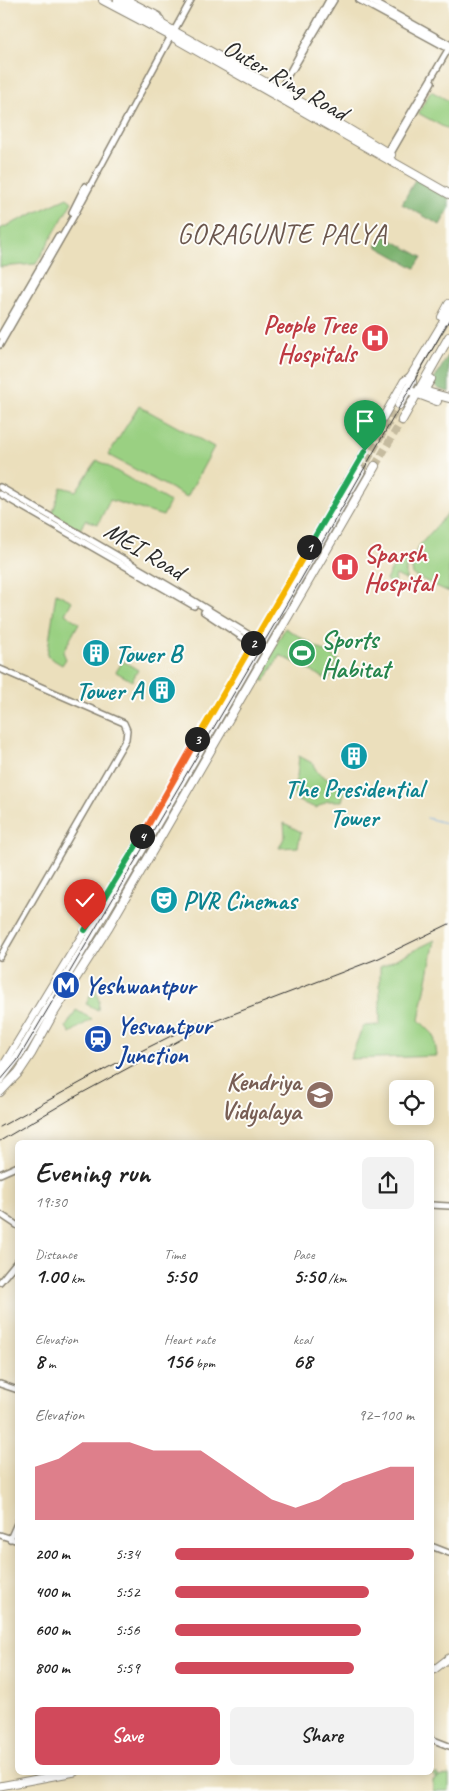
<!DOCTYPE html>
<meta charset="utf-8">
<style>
:root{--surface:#fff;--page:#f2f2f2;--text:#222;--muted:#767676;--accent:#d1495b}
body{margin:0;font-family:Caveat,sans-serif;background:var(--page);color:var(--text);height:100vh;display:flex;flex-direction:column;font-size:19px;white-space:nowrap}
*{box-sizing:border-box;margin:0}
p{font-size:16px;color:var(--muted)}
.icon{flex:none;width:28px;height:28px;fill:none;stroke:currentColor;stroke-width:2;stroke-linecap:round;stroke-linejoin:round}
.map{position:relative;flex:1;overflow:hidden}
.sheet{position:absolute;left:15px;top:1140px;width:419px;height:635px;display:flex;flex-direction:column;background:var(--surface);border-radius:8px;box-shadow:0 2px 12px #0003}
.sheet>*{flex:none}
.buttons{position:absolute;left:389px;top:1080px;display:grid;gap:10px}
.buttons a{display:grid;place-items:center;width:45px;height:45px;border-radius:8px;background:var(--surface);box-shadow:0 2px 12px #0003;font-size:25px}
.pin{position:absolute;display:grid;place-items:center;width:42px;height:42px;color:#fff;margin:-51px -21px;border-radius:50% 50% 50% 0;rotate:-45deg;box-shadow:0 0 5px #0007}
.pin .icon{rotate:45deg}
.km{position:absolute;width:25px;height:25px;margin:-12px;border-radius:50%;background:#222;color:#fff;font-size:14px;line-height:25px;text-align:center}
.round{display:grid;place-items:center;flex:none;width:52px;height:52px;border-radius:8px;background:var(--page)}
.summary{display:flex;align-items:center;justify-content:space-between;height:85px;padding:0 20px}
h1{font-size:28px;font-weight:700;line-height:38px}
.figures{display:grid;grid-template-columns:repeat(3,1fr);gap:8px;height:85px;padding:5px 20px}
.figures div{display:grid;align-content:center}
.figures b{font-size:21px;font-weight:700}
.figures small{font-size:14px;font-weight:400}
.figures p{font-size:14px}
.chart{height:140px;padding:10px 20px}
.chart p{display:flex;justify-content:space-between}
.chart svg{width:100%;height:90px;margin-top:5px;fill:var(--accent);opacity:.7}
.cta{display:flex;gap:10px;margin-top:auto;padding:10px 20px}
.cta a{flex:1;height:58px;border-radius:8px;background:var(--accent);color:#fff;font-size:20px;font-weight:700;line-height:58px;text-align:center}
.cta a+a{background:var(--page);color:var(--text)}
ul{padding:0 20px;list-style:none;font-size:16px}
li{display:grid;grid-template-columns:80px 60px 1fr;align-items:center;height:38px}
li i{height:12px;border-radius:6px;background:var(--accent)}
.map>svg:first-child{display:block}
.green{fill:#9ad082;stroke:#627e56}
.forest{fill:#7bb270;stroke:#536e4e}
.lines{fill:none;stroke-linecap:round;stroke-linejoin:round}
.stream{stroke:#75ace4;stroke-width:1}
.highway-tunnel{stroke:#c5bb9f;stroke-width:8;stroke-dasharray:8 4;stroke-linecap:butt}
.minor-casing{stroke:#8b8574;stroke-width:8}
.major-casing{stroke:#8b8574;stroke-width:9}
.highway-casing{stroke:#8b8574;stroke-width:10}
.minor{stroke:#fff;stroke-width:5}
.major{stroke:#fff;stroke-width:7}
.highway{stroke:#fff;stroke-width:8}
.rail{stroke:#2b2b2b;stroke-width:1}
.split-1-casing{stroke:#fff;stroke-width:10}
.split-2-casing{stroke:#fff;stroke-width:10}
.split-3-casing{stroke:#fff;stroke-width:10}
.split-4-casing{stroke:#fff;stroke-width:10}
.split-5-casing{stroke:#fff;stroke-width:10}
.split-1{stroke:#22a559;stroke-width:6}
.split-2{stroke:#f5b400;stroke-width:6}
.split-3{stroke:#f5b400;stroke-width:6}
.split-4{stroke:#f0652b;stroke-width:6}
.split-5{stroke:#22a559;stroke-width:6}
.labels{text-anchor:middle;stroke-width:4;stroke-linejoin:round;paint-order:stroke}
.street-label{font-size:25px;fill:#2b2b2b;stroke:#fdfcf7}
.health-label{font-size:25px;font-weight:bold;fill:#be3a42;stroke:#fdfcf7;text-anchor:end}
.leisure-label{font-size:25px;font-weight:bold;fill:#27864d;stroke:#fdfcf7;text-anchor:start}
.culture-label{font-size:25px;font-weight:bold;fill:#0d838f;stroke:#fdfcf7;text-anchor:start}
.transit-label{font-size:25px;font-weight:bold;fill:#164399;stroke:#fdfcf7;text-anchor:start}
.education-label{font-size:25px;font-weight:bold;fill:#785e54;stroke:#fdfcf7;text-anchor:end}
.quarter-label{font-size:28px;letter-spacing:1px;fill:#6a564d;stroke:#fdfcf7}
</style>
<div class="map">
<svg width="449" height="1791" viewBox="0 0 449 1791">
<rect width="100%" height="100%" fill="#fdfcf7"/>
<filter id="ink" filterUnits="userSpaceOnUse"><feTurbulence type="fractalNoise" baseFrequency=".02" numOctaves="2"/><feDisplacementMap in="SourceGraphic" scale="10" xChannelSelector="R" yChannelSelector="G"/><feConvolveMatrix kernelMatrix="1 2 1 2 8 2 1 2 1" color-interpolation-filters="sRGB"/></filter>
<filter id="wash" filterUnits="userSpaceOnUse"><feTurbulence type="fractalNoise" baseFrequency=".0096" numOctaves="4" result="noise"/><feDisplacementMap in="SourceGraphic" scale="20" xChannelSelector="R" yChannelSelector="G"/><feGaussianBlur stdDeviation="1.12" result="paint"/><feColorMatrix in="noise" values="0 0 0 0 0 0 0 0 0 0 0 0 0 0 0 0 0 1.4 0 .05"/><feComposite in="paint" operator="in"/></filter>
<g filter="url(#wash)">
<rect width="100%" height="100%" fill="#ebdfbc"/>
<path class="green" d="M431 91 449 101V130L418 113Z
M67 198 72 202 36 264 0 267V229Z
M139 406 214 447 187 497 108 455Z
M97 460 170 502 163 516 110 500 98 524 85 520 80 530 52 515 61 487 76 491Z
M449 512V592L413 575 411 563 418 547Z
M399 556 406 560V580L396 575 393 586 386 580Z
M56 593 72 601 65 614 79 623 63 652 66 659 62 665 47 656Z
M285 628 339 660 328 680 280 655 264 682 260 675Z
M123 661 138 670 132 681 116 672Z
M299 756 312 763 318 773 345 790 342 801H327L316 808 298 801 292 790 297 777Z
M284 823 301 832 298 847 279 848 285 836Z
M435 940 419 1020 434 1035 437 1056 350 1059 363 1026 380 1025V967Z
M95 987 99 1000 98 1010 86 1004Z
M76 1010 92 1019 70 1033 66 1027Z
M434 1774H438V1777L449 1775V1791H433V1780L438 1778 434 1777Z"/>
<path class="forest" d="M416 178 449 197V209L440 225 402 204Z
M383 235 422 257 415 268 376 246Z
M449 354V392L438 389 434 385V380Z"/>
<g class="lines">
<path class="stream" d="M427 818 449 824"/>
</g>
</g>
<g filter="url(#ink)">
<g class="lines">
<path class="highway-tunnel" d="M375 466 402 420
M361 471 399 405"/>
<g class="minor-casing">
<path id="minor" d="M359 0 449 49
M370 0 449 44
M174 31 191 0
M293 69 334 0
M280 90 329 0
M387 153 449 48
M390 155 432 82
M72 212 85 186
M0 336 58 236
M0 345 75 214 171 36
M0 487 176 590 256 639 268 650
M0 494 194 606
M204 612 266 653
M0 669 124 723 127 730 126 739 0 957
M0 1174 18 1166
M431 1205 449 1206
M0 1214 18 1226
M0 1282 18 1260
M0 1384 18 1390
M0 1535 18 1541
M10 1539 18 1521
M431 1546 449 1553
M431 1739 449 1746"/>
</g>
<g class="major-casing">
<path id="major" d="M127 0 158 16 162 24
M380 423 404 381 411 376
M373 437 378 427
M0 1071 149 825 365 451
M431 1672 449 1658
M0 1786 75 1772"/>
</g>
<g class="highway-casing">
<path id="highway" d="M103 0 171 36 449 194
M118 0 338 123 391 155
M442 317 449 304
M431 379 426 387 427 392 449 398
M413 392 437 401
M399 405 412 382 411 376 449 313
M402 420 449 337
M0 1080 21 1052 115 896 361 471
M0 1092 19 1072 31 1054 53 1014 109 926 375 466"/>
</g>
<use href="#minor" class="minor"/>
<use href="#major" class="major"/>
<use href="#highway" class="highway"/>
<path class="rail" d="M0 1081 17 1061 68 975 300 581 449 320
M0 1127 107 1068 199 1022
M0 1141 71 1099 215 1021 379 958 449 924"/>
</g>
</g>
<g class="lines" filter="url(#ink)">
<g class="split-1-casing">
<path id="split-1" d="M309 547 365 451"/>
</g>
<g class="split-2-casing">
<path id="split-2" d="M253 643 309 547"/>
</g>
<g class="split-3-casing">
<path id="split-3" d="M197 739 253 643"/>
</g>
<g class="split-4-casing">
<path id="split-4" d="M142 836 197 739"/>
</g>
<g class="split-5-casing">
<path id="split-5" d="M85 930 142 836"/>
</g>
<use href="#split-1" class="split-1"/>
<use href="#split-2" class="split-2"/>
<use href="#split-3" class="split-3"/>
<use href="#split-4" class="split-4"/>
<use href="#split-5" class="split-5"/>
</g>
<defs>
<g id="hospital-disc" transform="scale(1.4375)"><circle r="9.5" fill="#e0444e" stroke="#fdfcf7"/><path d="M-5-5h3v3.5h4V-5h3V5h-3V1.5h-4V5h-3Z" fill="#fff"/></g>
<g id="building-disc" transform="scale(1.4375)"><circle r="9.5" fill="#0f9aa8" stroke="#fdfcf7"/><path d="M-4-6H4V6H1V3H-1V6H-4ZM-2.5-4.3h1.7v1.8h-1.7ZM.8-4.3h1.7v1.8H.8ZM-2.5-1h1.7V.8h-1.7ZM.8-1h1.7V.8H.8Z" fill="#fff"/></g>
<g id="stadium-disc" transform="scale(1.4375)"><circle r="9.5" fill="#2e9e5b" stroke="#fdfcf7"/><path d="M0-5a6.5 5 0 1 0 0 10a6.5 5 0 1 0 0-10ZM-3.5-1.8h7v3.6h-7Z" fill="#fff"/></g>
<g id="theatre-disc" transform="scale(1.4375)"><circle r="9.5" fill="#0f9aa8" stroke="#fdfcf7"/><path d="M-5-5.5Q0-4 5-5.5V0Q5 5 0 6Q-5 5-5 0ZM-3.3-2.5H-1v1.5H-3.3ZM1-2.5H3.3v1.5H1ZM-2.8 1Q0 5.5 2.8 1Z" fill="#fff"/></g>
<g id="metro-disc" transform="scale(1.4375)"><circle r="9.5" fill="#1a4fb4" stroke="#fdfcf7"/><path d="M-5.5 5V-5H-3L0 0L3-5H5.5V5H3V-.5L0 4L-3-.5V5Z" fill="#fff"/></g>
<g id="station-disc" transform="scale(1.4375)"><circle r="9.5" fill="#1a4fb4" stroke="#fdfcf7"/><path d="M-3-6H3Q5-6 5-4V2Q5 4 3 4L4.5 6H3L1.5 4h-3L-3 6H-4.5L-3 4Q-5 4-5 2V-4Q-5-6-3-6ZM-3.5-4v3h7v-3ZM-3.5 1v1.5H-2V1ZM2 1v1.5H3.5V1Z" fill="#fff"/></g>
<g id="school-disc" transform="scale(1.4375)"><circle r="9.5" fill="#8d6e63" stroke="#fdfcf7"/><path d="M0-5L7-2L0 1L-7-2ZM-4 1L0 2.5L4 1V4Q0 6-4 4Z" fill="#fff"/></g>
</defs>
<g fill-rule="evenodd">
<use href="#hospital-disc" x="375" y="338"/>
<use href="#hospital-disc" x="345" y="567"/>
<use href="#building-disc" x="96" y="653"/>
<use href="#stadium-disc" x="302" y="653"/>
<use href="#building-disc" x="162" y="690"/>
<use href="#building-disc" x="354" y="756"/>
<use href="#theatre-disc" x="164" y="900"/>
<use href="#metro-disc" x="66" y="985"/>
<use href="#station-disc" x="98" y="1039"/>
<use href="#school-disc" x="320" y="1095"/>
</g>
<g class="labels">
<g class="street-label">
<text transform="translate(286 79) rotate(30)" y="9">Outer Ring Road</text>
<text transform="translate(145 550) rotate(31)" y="9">MEI Road</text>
</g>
<g class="health-label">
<text x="356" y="333">People Tree<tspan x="356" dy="29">Hospitals</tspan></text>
<text x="364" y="562" text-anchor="start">Sparsh<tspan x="364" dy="29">Hospital</tspan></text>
</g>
<g class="leisure-label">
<text x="321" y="648">Sports<tspan x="321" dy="29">Habitat</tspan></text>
</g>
<g class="culture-label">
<text x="115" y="662">Tower B</text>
<text x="143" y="699" text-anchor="end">Tower A</text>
<text x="354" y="797" text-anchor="middle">The Presidential<tspan x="354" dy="29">Tower</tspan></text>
<text x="183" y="909">PVR Cinemas</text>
</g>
<g class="transit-label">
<text x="85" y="994">Yeshwantpur</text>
<text x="117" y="1034">Yesvantpur<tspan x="117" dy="29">Junction</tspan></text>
</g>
<g class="education-label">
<text x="301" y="1090">Kendriya<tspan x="301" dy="29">Vidyalaya</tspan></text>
</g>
<g class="quarter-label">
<text x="282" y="243">GORAGUNTE PALYA</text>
</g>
</g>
</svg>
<div class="buttons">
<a><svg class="icon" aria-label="locate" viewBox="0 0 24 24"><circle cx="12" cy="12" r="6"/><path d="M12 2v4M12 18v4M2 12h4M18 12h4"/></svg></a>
</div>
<div class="pin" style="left:365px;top:451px;background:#1e9e55"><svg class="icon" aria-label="arrive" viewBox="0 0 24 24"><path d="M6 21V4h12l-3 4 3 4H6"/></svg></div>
<div class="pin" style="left:85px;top:930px;background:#d93025"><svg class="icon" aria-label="check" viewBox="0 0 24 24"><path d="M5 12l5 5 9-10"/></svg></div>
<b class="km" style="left:309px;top:547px">1</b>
<b class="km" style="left:253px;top:643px">2</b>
<b class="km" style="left:197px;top:739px">3</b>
<b class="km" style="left:142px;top:836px">4</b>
<section class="sheet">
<div class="summary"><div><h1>Evening run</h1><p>19:30</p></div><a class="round"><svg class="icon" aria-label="share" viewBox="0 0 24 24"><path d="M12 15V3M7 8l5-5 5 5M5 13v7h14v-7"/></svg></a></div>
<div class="figures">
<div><p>Distance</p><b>1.00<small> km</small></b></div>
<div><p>Time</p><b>5:50</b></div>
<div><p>Pace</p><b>5:50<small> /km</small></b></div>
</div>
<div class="figures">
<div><p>Elevation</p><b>8<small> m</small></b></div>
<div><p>Heart rate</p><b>156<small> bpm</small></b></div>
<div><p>kcal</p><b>68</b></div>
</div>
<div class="chart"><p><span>Elevation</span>92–100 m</p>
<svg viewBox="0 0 160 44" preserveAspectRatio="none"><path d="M0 44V18L10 14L20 6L30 6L40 6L50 10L60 10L70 10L80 18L90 26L100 34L110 38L120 34L130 26L140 22L150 18L160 18V44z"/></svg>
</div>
<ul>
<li><b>200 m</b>5:34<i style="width:100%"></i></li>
<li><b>400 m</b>5:52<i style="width:81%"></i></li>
<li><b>600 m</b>5:56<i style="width:78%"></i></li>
<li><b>800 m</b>5:59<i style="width:75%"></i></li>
</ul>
<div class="cta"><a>Save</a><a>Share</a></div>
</section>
</div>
